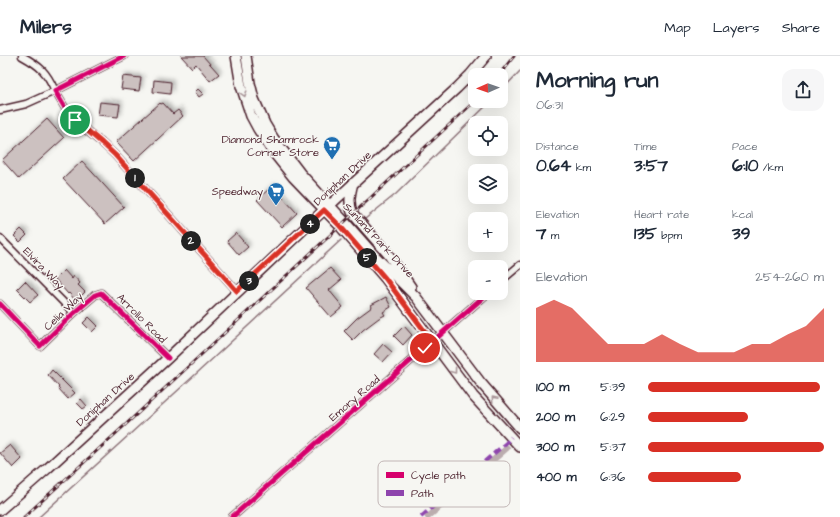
<!DOCTYPE html>
<meta charset="utf-8">
<style>
:root{--surface:#fff;--page:#f6f6f7;--text:#1f2937;--muted:#747a83;--line:#e0e1e3;--accent:#d93025}
body{margin:0;font-family:"Architects Daughter",sans-serif;background:var(--page);color:var(--text);height:100vh;display:flex;flex-direction:column;font-size:15px;white-space:nowrap}
*{box-sizing:border-box;margin:0}
p{font-size:13px;color:var(--muted)}
.icon{flex:none;width:22px;height:22px;fill:none;stroke:currentColor;stroke-width:2;stroke-linecap:round;stroke-linejoin:round}
.map{position:relative;flex:1;overflow:hidden}
.side{display:flex;flex-direction:column;background:var(--surface);width:320px}
.side>*{flex:none}
.needle{width:26px;rotate:268deg}
.controls{position:absolute;left:468px;top:12px;display:grid;gap:8px}
.controls a{display:grid;place-items:center;width:40px;height:40px;border-radius:8px;background:var(--surface);box-shadow:0 4px 16px #0002;font-size:20px}
.pin{position:absolute;display:grid;place-items:center;width:34px;height:34px;color:#fff;margin:-17px;border:2px solid #fff;border-radius:50%;box-shadow:0 1px 4px #0007}
.km{position:absolute;width:20px;height:20px;margin:-10px;border-radius:50%;background:#222;color:#fff;font-size:11px;line-height:20px;text-align:center}
.round{display:grid;place-items:center;flex:none;width:42px;height:42px;border-radius:12px;background:var(--page)}
.head{display:flex;align-items:center;justify-content:space-between;height:68px;padding:0 16px}
h1{font-size:22px;font-weight:700;line-height:30px}
.stats{display:grid;grid-template-columns:repeat(3,1fr);gap:6px;height:68px;padding:4px 16px}
.stats div{display:grid;align-content:center}
.stats b{font-size:17px;font-weight:700}
.stats small{font-size:11px;font-weight:400}
.stats p{font-size:11px}
.chart{height:112px;padding:8px 16px}
.chart p{display:flex;justify-content:space-between}
.chart svg{width:100%;height:72px;margin-top:4px;fill:var(--accent);opacity:.7}
ul{padding:0 16px;list-style:none;font-size:13px}
li{display:grid;grid-template-columns:64px 48px 1fr;align-items:center;height:30px}
li i{height:10px;border-radius:5px;background:var(--accent)}
header{display:flex;align-items:center;gap:24px;box-sizing:border-box;height:56px;padding:0 20px;background:var(--surface);border-bottom:1px solid var(--line)}
header strong{font-size:19px}
nav{display:flex;gap:22px;margin-inline-start:auto;font-size:14px}
main{display:flex;flex:1;min-height:0}
.map>svg:first-child{display:block}
.lines{fill:none;stroke-linecap:round;stroke-linejoin:round}
.stream{stroke:#8e747a;stroke-width:1.5}
.canal{stroke:#bbadae;stroke-width:6}
.building{fill:#ccc1c0;stroke:#4a1f2b;filter:url(#shadow)}
.minor-casing{stroke:#4a1f2b;stroke-width:9}
.secondary-casing{stroke:#4a1f2b;stroke-width:12}
.primary-casing{stroke:#4a1f2b;stroke-width:13}
.minor{stroke:#f6f6f2;stroke-width:6}
.secondary{stroke:#f6f6f2;stroke-width:9}
.primary{stroke:#f6f6f2;stroke-width:10}
.rail-casing{stroke:#4a1f2b;stroke-width:3}
.rail{stroke:#f6f6f2;stroke-width:1.5;stroke-dasharray:4.5;stroke-linecap:butt}
.quiet{stroke:#8e44ad;stroke-width:4;stroke-dasharray:8 4;stroke-linecap:butt}
.cycleway-casing{stroke:#f6f6f2;stroke-width:8}
.cycleway{stroke:#d6006c;stroke-width:5}
.oneway{stroke:#a99598}
.route-casing{stroke:#fff;stroke-width:8}
.route{stroke:#d93025;stroke-width:5}
.labels{text-anchor:middle;stroke-width:3;stroke-linejoin:round;paint-order:stroke}
.poi-label{font-size:11px;fill:#4a1f2b;stroke:#f6f6f2;text-anchor:end}
.street-label{font-size:11px;fill:#4a1f2b;stroke:#f6f6f2}
.key{fill:#f6f6f2;stroke:#c2b6b6;stroke-width:1}
.key-label{font-size:11px;fill:#4a1f2b}
</style>
<header>
<strong>Milers</strong>
<nav><a>Map</a><a>Layers</a><a>Share</a></nav>
</header>
<main>
<div class="map">
<svg width="520" height="461" viewBox="0 0 520 461">
<defs>
<filter id="shadow"><feDropShadow dx="2.5" dy="-2.5" stdDeviation="2" flood-color="#0004"/></filter>
</defs>
<rect width="100%" height="100%" fill="#f6f6f2"/>
<filter id="ink" filterUnits="userSpaceOnUse"><feTurbulence type="fractalNoise" baseFrequency=".025" numOctaves="2"/><feDisplacementMap in="SourceGraphic" scale="8" xChannelSelector="R" yChannelSelector="G"/><feConvolveMatrix kernelMatrix="1 2 1 2 8 2 1 2 1" color-interpolation-filters="sRGB"/></filter>
<g filter="url(#ink)">
<g class="lines">
<path class="stream" d="M501 35 520 15
M365 163 396 138 491 45
M39 461 208 307 341 184"/>
<path class="canal" d="M428 461 507 392"/>
</g>
<path class="building" d="M181 0H203L219 18 210 25 196 8 192 12Z
M123 20 141 22 139 35 121 33Z
M154 24 171 26 170 38 153 36Z
M198 33 203 38 199 41 195 36Z
M100 46 120 48 118 61 98 59Z
M160 47 161 48 163 47 173 58 178 54 183 60 134 105 116 86Z
M47 63 64 82 19 123 2 104Z
M82 105 124 151 105 168 63 123Z
M272 130 297 157 282 171 257 144Z
M21 173 27 179 20 186 14 180Z
M236 177 248 191 239 199 227 185Z
M330 212 341 224 329 234 343 251 331 261 306 232Z
M64 214 72 223 74 220 80 227 78 229 85 236 76 245 69 237 68 238 55 223Z
M25 225 38 239 30 246 17 233Z
M386 241 391 251 383 256 385 259 379 262 363 274 353 284 344 275 357 262 372 251 371 249Z
M89 261 98 270 92 276 83 267Z
M404 270 412 279 403 289 394 280Z
M383 288 392 296 383 306 374 298Z
M52 314 75 337 68 343 58 332 59 331 48 319Z
M81 343 87 350 83 353 77 347Z
M10 389 22 403 13 412 0 397Z"/>
<g class="lines">
<g class="minor-casing">
<path id="minor" d="M124 0 55 35 68 57 75 65 102 87 115 99 237 235
M0 54 26 48 55 35C47 16 40 10 22 0
M0 182 74 257
M501 225 520 209
M0 248 40 290 74 257 95 239 101 237 168 302
M232 461 488 237"/>
</g>
<g class="secondary-casing">
<path id="secondary" d="M236 0 241 30 251 60 258 73 273 96 293 121 340 170 385 222 473 340 520 391
M246 0 250 27 254 43 265 68 274 83 300 117 345 166 375 200 416 241 481 327 520 372
M353 127C350 138 348 148 353 158L388 198 411 231
M330 149 457 32 470 19 486 0
M0 454 48 412 168 302 324 154"/>
</g>
<g class="primary-casing">
<path id="primary" d="M324 154 330 149"/>
</g>
<use href="#minor" class="minor"/>
<use href="#secondary" class="secondary"/>
<use href="#primary" class="primary"/>
<g class="rail-casing">
<path id="rail" d="M499 19 514 0
M24 461 123 371 475 45"/>
</g>
<use href="#rail" class="rail"/>
<path class="quiet" d="M421 461 506 387 511 381"/>
<g class="cycleway-casing">
<path id="cycleway" d="M124 0 55 35 68 57 75 65 102 87 115 99 237 235
M0 248 40 290 74 257 95 239 101 237 168 302
M232 461 488 237"/>
</g>
<use href="#cycleway" class="cycleway"/>
</g>
<defs><path id="oneway-chevron" d="M-2-3.5L2.5 0L-2 3.5" fill="none" stroke-width="1.6" stroke-linecap="round" stroke-linejoin="round"/></defs>
<g class="oneway">
<use href="#oneway-chevron" transform="translate(244 38) rotate(73)"/>
<use href="#oneway-chevron" transform="translate(454 315) rotate(53)"/>
<use href="#oneway-chevron" transform="translate(494 343) rotate(-131)"/>
</g>
</g>
<g class="lines" filter="url(#ink)">
<g class="route-casing">
<path id="route" d="M75 64 102 87 115 99 237 235 324 154 340 170 385 222 432 285 425 292"/>
</g>
<use href="#route" class="route"/>
</g>
<defs>
<g id="supermarket-pin" transform="scale(0.9)"><path d="M0 17L-7.5 6A9.5 9.5 0 1 1 7.5 6Z" fill="#1f6fb2" stroke="#f6f6f2"/><path d="M-6-5.5h2.5l.6 2H6L4.5 2H-2.5L-4.4-4H-6ZM-1.5 3.2a1.3 1.3 0 1 0 .1 0ZM3 3.2a1.3 1.3 0 1 0 .1 0Z" fill="#fff"/></g>
</defs>
<g fill-rule="evenodd">
<use href="#supermarket-pin" x="332" y="89"/>
<use href="#supermarket-pin" x="276" y="135"/>
</g>
<g class="labels">
<g class="poi-label">
<text x="319" y="87">Diamond Shamrock<tspan x="319" dy="13">Corner Store</tspan></text>
<text x="263" y="139">Speedway</text>
</g>
<g class="street-label">
<text transform="translate(342 122) rotate(-43)" y="4">Doniphan Drive</text>
<text transform="translate(379 184) rotate(47)" y="4">Sunland Park Drive</text>
<text transform="translate(44 212) rotate(46)" y="4">Elvira Way</text>
<text transform="translate(63 255) rotate(-44)" y="4">Celia Way</text>
<text transform="translate(142 262) rotate(45)" y="4">Arrollo Road</text>
<text transform="translate(354 342) rotate(-41)" y="4">Emory Road</text>
<text transform="translate(105 343) rotate(-42)" y="4">Doniphan Drive</text>
</g>
</g>
<rect x="378" y="405" width="132" height="46" rx="6" class="key"/>
<rect x="386" y="416" width="18" height="6" fill="#d6006c"/>
<rect x="386" y="434" width="18" height="6" fill="#8e44ad"/>
<g class="key-label">
<text x="411" y="423">Cycle path</text>
<text x="411" y="441">Path</text>
</g>
</svg>
<div class="controls">
<a><svg class="needle" viewBox="-14 -14 28 28"><path d="M0-13l5 13h-10z" fill="#e53935"/><path d="M0 13l5-13h-10z" fill="#747a83"/></svg></a>
<a><svg class="icon" aria-label="locate" viewBox="0 0 24 24"><circle cx="12" cy="12" r="6"/><path d="M12 2v4M12 18v4M2 12h4M18 12h4"/></svg></a>
<a><svg class="icon" aria-label="layers" viewBox="0 0 24 24"><path d="M12 4l9 5-9 5-9-5zM3 14l9 5 9-5"/></svg></a>
<a>+</a>
<a>−</a>
</div>
<div class="pin" style="left:75px;top:64px;background:#1e9e55"><svg class="icon" aria-label="arrive" viewBox="0 0 24 24"><path d="M6 21V4h12l-3 4 3 4H6"/></svg></div>
<div class="pin" style="left:425px;top:292px;background:#d93025"><svg class="icon" aria-label="check" viewBox="0 0 24 24"><path d="M5 12l5 5 9-10"/></svg></div>
<b class="km" style="left:135px;top:122px">1</b>
<b class="km" style="left:191px;top:185px">2</b>
<b class="km" style="left:249px;top:225px">3</b>
<b class="km" style="left:310px;top:168px">4</b>
<b class="km" style="left:367px;top:202px">5</b>
</div>
<section class="side">
<div class="head"><div><h1>Morning run</h1><p>06:31</p></div><a class="round"><svg class="icon" aria-label="share" viewBox="0 0 24 24"><path d="M12 15V3M7 8l5-5 5 5M5 13v7h14v-7"/></svg></a></div>
<div class="stats">
<div><p>Distance</p><b>0.64<small> km</small></b></div>
<div><p>Time</p><b>3:57</b></div>
<div><p>Pace</p><b>6:10<small> /km</small></b></div>
</div>
<div class="stats">
<div><p>Elevation</p><b>7<small> m</small></b></div>
<div><p>Heart rate</p><b>135<small> bpm</small></b></div>
<div><p>kcal</p><b>39</b></div>
</div>
<div class="chart"><p><span>Elevation</span>254–260 m</p>
<svg viewBox="0 0 160 44" preserveAspectRatio="none"><path d="M0 44V11L10 6L20 11L30 22L40 33L50 33L60 33L70 27L80 33L90 38L100 38L110 38L120 33L130 33L140 27L150 22L160 11V44z"/></svg>
</div>
<ul>
<li><b>100 m</b>5:39<i style="width:98%"></i></li>
<li><b>200 m</b>6:29<i style="width:57%"></i></li>
<li><b>300 m</b>5:37<i style="width:100%"></i></li>
<li><b>400 m</b>6:36<i style="width:53%"></i></li>
</ul>
</section>
</main>
